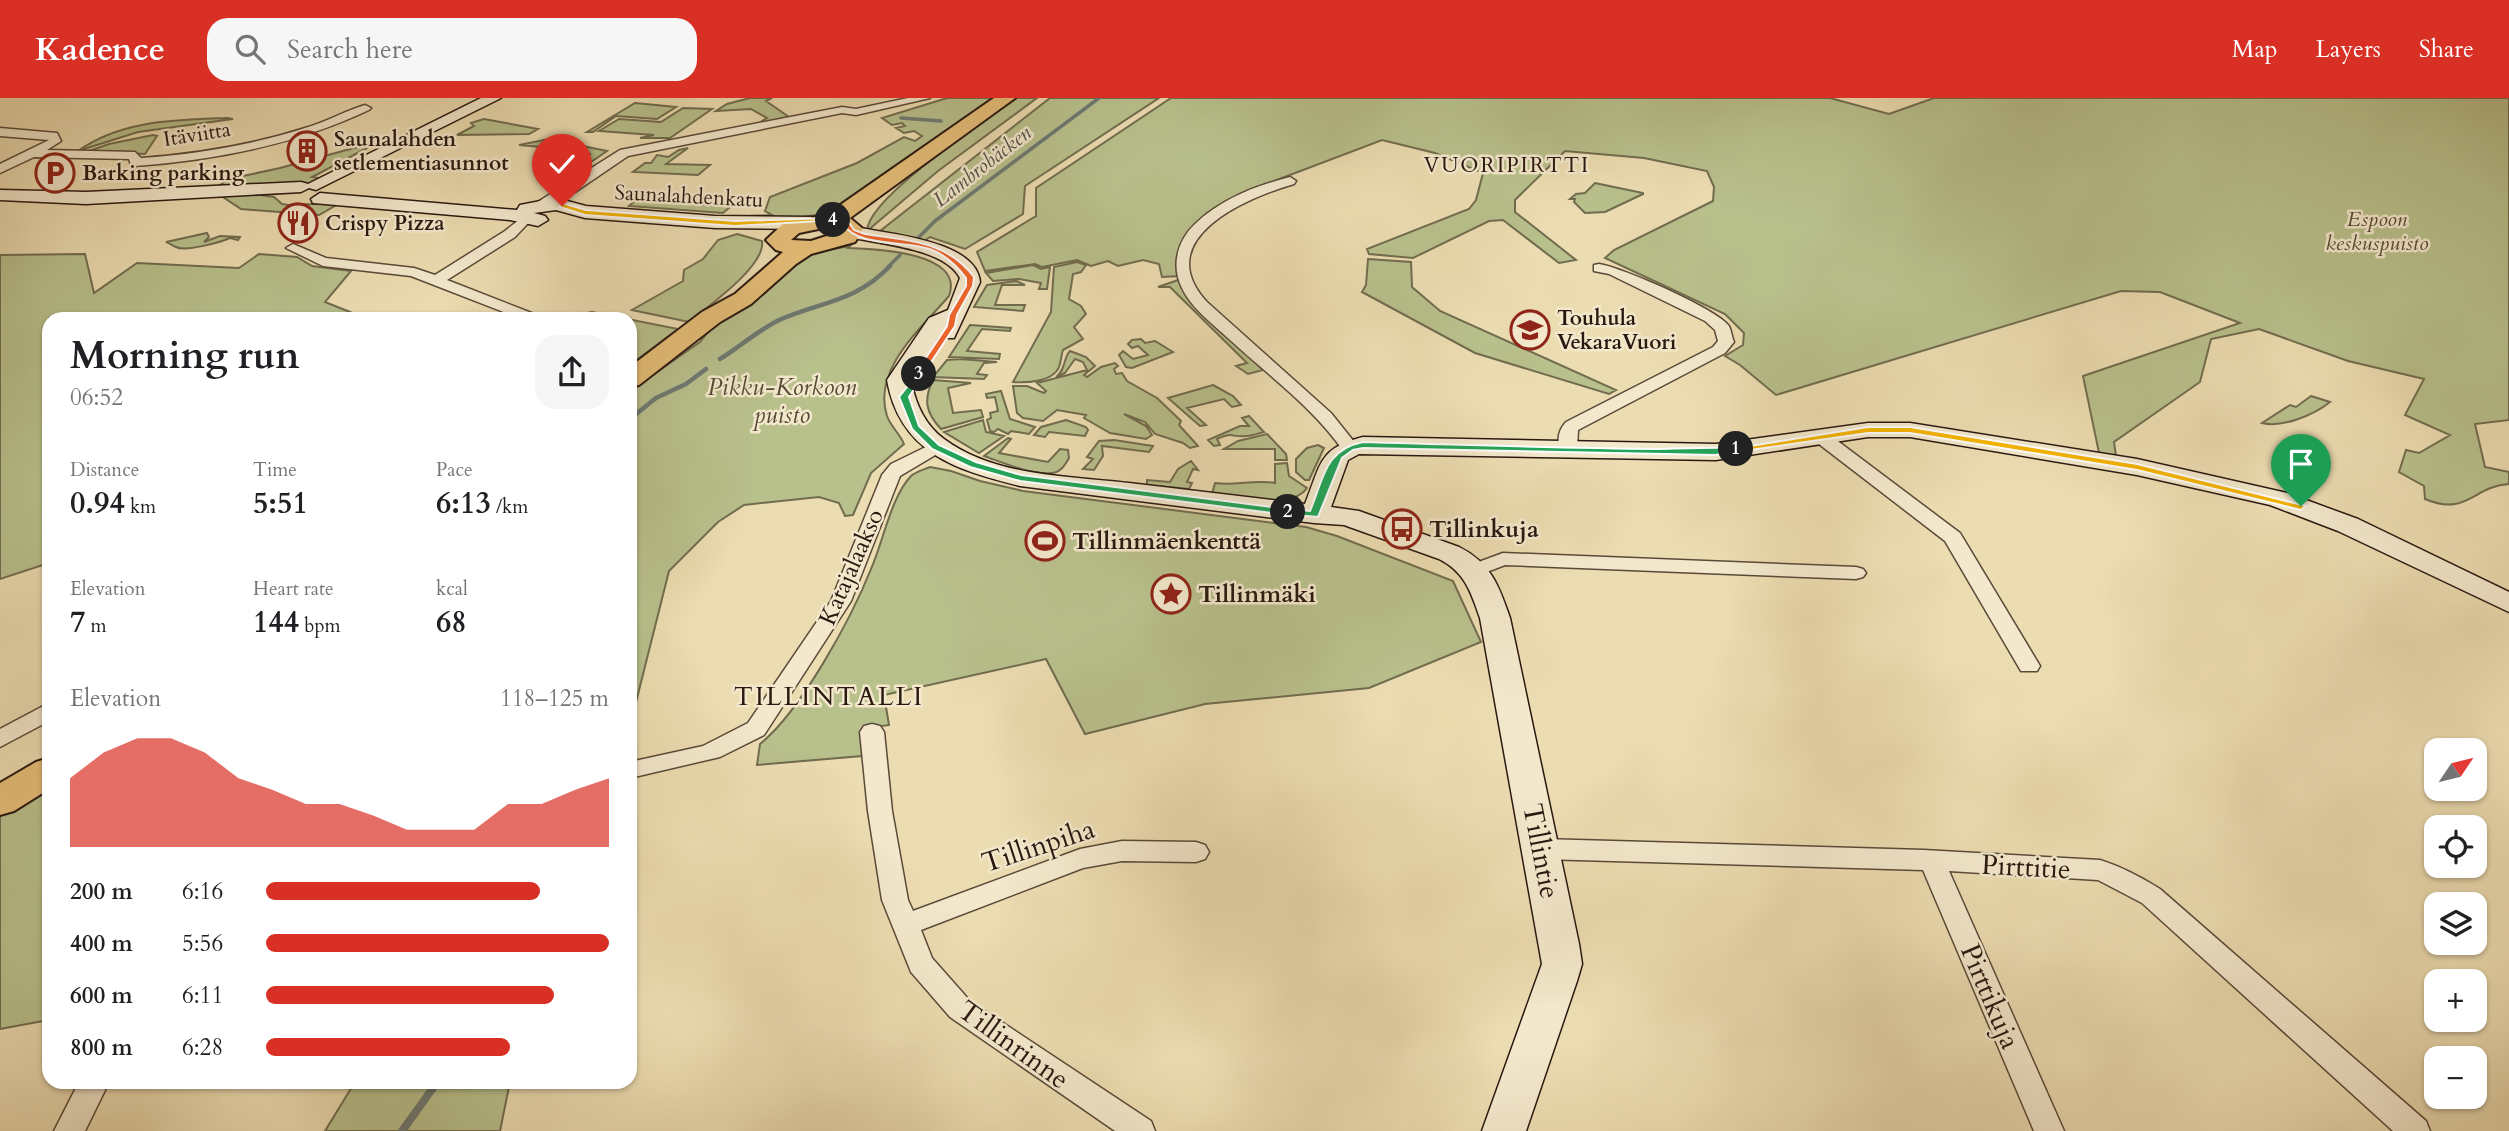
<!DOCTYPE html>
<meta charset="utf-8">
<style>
:root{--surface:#fff;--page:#f6f6f6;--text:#202124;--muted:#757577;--accent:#d93025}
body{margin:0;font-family:Cardo,serif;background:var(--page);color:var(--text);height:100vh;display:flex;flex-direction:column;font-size:26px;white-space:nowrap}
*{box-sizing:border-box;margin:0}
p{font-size:23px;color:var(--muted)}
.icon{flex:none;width:38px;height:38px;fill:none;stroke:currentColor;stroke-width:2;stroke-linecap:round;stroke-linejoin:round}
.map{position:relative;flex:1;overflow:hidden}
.side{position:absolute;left:42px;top:214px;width:595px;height:777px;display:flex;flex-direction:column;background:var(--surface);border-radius:21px;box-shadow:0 2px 5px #0004}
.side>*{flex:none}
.needle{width:46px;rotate:55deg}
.tools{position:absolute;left:2424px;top:640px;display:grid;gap:14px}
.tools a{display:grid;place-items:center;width:63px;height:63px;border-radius:14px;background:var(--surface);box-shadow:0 2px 5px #0004;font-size:35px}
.pin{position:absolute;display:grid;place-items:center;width:60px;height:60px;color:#fff;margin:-72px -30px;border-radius:50% 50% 50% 0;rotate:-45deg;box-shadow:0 0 7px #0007}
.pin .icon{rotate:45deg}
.km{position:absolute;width:35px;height:35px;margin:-18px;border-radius:50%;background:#222;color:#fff;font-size:19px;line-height:35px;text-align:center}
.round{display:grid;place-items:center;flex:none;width:74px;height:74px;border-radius:21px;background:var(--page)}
.head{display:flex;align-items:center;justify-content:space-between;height:119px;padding:0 28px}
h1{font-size:38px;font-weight:600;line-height:52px}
.stats{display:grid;grid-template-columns:repeat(3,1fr);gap:10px;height:119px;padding:7px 28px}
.stats div{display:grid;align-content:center}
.stats b{font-size:30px;font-weight:600}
.stats small{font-size:19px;font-weight:400}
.stats p{font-size:19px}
.chart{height:196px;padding:14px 28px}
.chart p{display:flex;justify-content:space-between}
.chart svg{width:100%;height:126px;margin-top:7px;fill:var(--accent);opacity:.7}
ul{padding:0 28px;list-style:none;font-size:23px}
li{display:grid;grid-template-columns:112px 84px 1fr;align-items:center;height:52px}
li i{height:18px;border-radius:9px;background:var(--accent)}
header{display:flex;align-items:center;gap:42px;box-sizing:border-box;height:98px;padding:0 35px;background:var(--accent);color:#fff}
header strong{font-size:33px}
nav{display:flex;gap:38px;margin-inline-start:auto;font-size:24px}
.search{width:490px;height:63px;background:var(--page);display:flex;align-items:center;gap:18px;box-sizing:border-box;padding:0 24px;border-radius:21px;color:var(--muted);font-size:26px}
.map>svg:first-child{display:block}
.green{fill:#b8c08c;stroke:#716c4e;stroke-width:2}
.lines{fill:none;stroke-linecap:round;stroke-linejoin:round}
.stream-far2{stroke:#6d7972;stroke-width:3.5}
.stream-far1{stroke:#6d7972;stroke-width:4.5}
.stream{stroke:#6d7972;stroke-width:8}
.street-casing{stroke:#5a4938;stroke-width:3}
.secondary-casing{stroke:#2a1810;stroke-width:3}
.primary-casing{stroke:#2a1810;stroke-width:4}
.street{fill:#f3e8cc;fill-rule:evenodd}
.secondary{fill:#f3e8cc;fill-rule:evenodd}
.primary{fill:#e6be78;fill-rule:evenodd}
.split-1{fill:#f5b400;stroke:#fff;stroke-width:2}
.split-2{fill:#22a559;stroke:#fff;stroke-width:2}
.split-3{fill:#22a559;stroke:#fff;stroke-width:2}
.split-4{fill:#f0652b;stroke:#fff;stroke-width:2}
.split-5{fill:#f5b400;stroke:#fff;stroke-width:2}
.labels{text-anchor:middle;stroke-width:5;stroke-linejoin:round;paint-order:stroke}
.far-street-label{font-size:21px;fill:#2a1810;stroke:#f3e8cc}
.far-poi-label{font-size:21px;font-weight:bold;fill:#2a1810;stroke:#f3e8cc;text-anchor:start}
.far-neighbourhood-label{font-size:21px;letter-spacing:2px;fill:#2a1810;stroke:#f3e8cc}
.far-water-label{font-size:21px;font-style:italic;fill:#515149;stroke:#f3e8cc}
.far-park-label{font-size:21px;font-style:italic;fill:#554a35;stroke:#f3e8cc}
.park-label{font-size:24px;font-style:italic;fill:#554a35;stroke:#f3e8cc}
.poi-label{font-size:24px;font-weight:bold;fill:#2a1810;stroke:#f3e8cc;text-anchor:start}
.street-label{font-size:24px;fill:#2a1810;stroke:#f3e8cc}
.neighbourhood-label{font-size:26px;letter-spacing:2px;fill:#2a1810;stroke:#f3e8cc}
.near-street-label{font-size:28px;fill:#2a1810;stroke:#f3e8cc}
</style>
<header>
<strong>Kadence</strong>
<div class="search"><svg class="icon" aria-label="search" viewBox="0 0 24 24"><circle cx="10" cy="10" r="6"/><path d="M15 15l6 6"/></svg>Search here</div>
<nav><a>Map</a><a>Layers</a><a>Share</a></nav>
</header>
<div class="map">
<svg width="2509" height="1033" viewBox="0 0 2509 1033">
<rect width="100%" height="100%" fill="#ecdcb1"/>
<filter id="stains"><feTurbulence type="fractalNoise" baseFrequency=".00286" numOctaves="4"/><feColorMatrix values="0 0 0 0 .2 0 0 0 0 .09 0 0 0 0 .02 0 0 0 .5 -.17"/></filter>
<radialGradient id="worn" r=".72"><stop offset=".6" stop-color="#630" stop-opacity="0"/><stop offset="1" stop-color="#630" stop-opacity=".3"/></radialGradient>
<path class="green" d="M750 0H772L766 3 789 19 763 25 762 23 767 20 751 11 716 13 727 6Z
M947 0H997L831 115 772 123 727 119 772 117 765 113 770 99 857 65 904 39 915 43 922 38 914 33 904 35 896 30 905 28 902 25 892 27 882 20Z
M1017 0H1037L938 73 867 133C868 99 987 22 1017 0Z
M1050 0H1159L1025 88 1023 116 965 151 930 139 924 143 880 133Z
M1171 0H1830L1889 16 1934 0H2509V322L2475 326 2485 369 2509 374V386C2473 388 2467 419 2425 401L2424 388 2399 374 2406 352 2419 355 2450 337 2405 317 2424 281 2348 263 2259 231 2211 241 2200 284 2114 344 2116 358 2099 355 2083 278 2240 225 2160 194 2121 193 1776 297 1740 267 1725 258 1743 247 1744 235 1725 216 1605 160 1614 152 1713 103 1714 89 1707 73 1644 60 1565 53 1515 102V114L1576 162 1559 165 1503 122 1489 123 1413 160 1369 156 1367 151 1469 111 1476 102 1483 75 1435 55 1382 42 1282 80 1225 104 1207 115 1192 130 1180 178 1162 179 1159 166 1143 162 1118 168 1108 163 1091 168 1077 162 1042 169 1035 166 985 173 977 154 1036 118V90Z
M635 5 676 9 657 21 616 18 593 34H587Z
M683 10 712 11 670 40H640L654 37 599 33 619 21 661 24Z
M227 20 233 21 138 34 78 53C121 22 176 22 227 20Z
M484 21 538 31 529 36 457 37 474 28 471 25Z
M153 37 157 38 145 56 89 53 109 46Z
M549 41 607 53 588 66H578L590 56 587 53 519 47Z
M365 47 371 48 312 79 325 81C291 93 249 89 214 91L229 81 280 70Z
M688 50 666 66 710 67 698 77 633 74 645 65H651L657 57 668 59 679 52Z
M1595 85 1643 95V96L1605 114 1585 115 1574 104 1575 101H1570L1576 96 1585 95Z
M248 95 274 99 282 106 289 107 340 105 319 117 241 111 220 97Z
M635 103 731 108 723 115 629 108Z
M207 135 209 139 204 144 220 138 240 139 238 142 230 140C221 144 186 154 176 149 172 148 170 145 166 144Z
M737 136 762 143C766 168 708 208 689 224L632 212 683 183 684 172 703 161 718 142Z
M850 148 848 150C876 151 965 154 949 198 921 231 872 271 887 318 891 329 900 336 904 346L871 375 853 417 845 418 839 405 819 399 744 407 718 424 669 473 630 628V293L700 244 712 229 791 168 811 155Z
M85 156 94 195 137 165 239 170 259 156 297 159 312 168 351 173 325 204 365 220H49V465L0 481V157Z
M1368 161 1411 164 1412 189 1440 213 1616 292 1609 296 1475 255 1362 194 1366 187Z
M1077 164 1086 167 1081 174 1073 176 1069 201 1081 208 1086 216 1074 229 1083 241 1063 252C1061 258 1061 264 1059 269 1053 284 1026 285 1013 284L1051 214 1054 169Z
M1033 167 1041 171 1050 169 1047 191H1039L1041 185 1019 181 993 183 986 175Z
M1181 181 1199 208 1263 272 1248 276 1236 268 1247 265 1170 189H1158Z
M1016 183 1025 187H1002L995 207H1025L1023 213 974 209 987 187Z
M592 214 678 231 630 267V220H585L586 215Z
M970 227 1011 230 1010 233 982 231 967 253 1000 256 999 261 949 259Z
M1141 241 1145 245 1155 243 1173 254 1132 270 1126 269 1119 257 1123 253 1133 261 1148 257 1138 248 1132 250 1128 246 1132 242Z
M1070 253 1086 259 1095 268 1084 277 1087 279 1101 269 1115 265 1118 268 1114 271 1116 276 1122 275 1127 283 1157 300 1181 323 1179 327 1198 348 1190 350 1183 345 1155 336 1145 324 1124 316 1146 328 1152 337 1146 341 1110 335 1084 320 1086 317 1057 312 1043 323 1023 320 1017 315 1013 288H1027L1044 295 1046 293 1037 285 1087 272 1083 264 1075 261 1065 275 1056 279C1066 272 1063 260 1070 253Z
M960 261 997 264 984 265 977 276 987 277 984 281 933 279 947 262Z
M933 282 971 285 948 290 953 315 981 312 983 319 941 331C926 315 923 302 933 282Z
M1213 287 1233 298 1241 307 1232 309 1224 301 1187 310 1206 327 1200 328 1168 300Z
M1001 293 1010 321 1035 329 1029 336 1011 333 1008 336 998 331 994 334 990 333 987 322 991 320 990 315 998 313 995 299 987 300 986 296Z
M2311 298 2330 304C2314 317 2282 330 2262 325L2290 307 2296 309Z
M1249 318 1264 334C1258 335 1252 338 1246 338 1232 340 1233 333 1217 341L1220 347 1214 348 1208 342 1240 328H1249L1242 320Z
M983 322 986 334 1004 338 979 355 944 334Z
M1066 322 1086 329 1088 332 1085 338 1049 334 1045 339 1034 337 1041 329Z
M1267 336 1286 356 1287 362H1275V351H1224L1238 343Z
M1008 340 1011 341 999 355 1048 364 1060 351 1068 352 1069 360C1065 367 1061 374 1052 375 1031 377 1004 365 984 358Z
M1114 342 1153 348 1149 354 1102 348 1103 358 1094 372 1083 371 1093 361 1087 359 1099 343Z
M1318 347 1324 350 1309 382H1305L1296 374V361L1307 350Z
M1191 363 1198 372 1193 371 1187 384 1192 385 1189 391 1147 387V382L1170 384 1178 371Z
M1287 365 1289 378 1307 390C1291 413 1236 399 1212 396L1215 385C1236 388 1255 381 1275 385V366Z
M930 369 951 373 980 383 1023 393 1306 429 1337 438 1453 483 1481 544 1369 590 1205 606 1085 636 1046 561 884 597 889 627 863 631 862 658 757 667 760 646C801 613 851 521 871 471 883 444 891 399 911 378 915 374 923 372 930 369Z
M49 683V922L0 931V712Z
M355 984H510L500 1033H325Z"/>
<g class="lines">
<path class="stream-far2" d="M901 20 941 23
M919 139 935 123 1099 0
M888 169 900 157"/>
<path class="stream-far1" d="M720 261C739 249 759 232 779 222 821 204 857 203 890 168
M630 321 656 300 686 286 706 271"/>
<path class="stream" d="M402 1033 433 990 432 984"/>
<g class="street-casing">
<path id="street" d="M908 0H930L856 17 842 15 628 58 575 94 545 110 540 111 533 107 620 52 842 9 856 11Z
M365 7 371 10 369 12C295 47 216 62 135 68L131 67 129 61 34 59 0 75V66L49 42 0 38V30L57 35 61 43 47 52 135 54 141 60C197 56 252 47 305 30 326 24 345 13 365 7Z
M1290 79 1296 83 1294 86C1246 100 1149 141 1207 204L1331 315 1359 350 1350 355 1344 354C1314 310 1268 277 1229 241 1213 226 1191 210 1182 190 1171 168 1177 143 1195 126 1221 101 1255 88 1290 79Z
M525 117 532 121 515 139 447 182 534 216 536 220H519L411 178 323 168 286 150 293 146 326 160 414 170 435 177 505 133Z
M1599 166C1621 169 1717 211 1729 228 1731 232 1732 239 1734 244L1725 255 1578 332 1577 351 1568 356 1559 351C1558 340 1558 333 1566 324L1713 249 1718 243 1715 232 1705 223 1609 176 1594 173V167Z
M1821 334 1827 335 1960 435 2040 568 2037 573H2021L1945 443 1815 343 1812 339 1815 335Z
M936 344 945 349 942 353 900 378 851 503 764 637 720 659 630 680V664L703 648 748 625 831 503 882 377 891 366Z
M1503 455 1856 469 1863 471 1866 475 1863 479 1856 481 1505 467 1479 477H1465L1462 473 1465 469Z
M49 605V623L0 649V631Z
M872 626 880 628 884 634 892 713 908 802 913 813 1080 751 1122 743 1196 744 1205 747 1209 754 1205 761 1196 764 1122 763 1083 770 921 832 932 860 970 903 1151 1023 1155 1033H1115L950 919 911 874 882 802 868 713 860 634 864 628Z
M1542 741 1924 752 2100 762C2122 769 2141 779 2160 791L2426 1023 2430 1033H2393L2142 805 2098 782 1949 773 2064 1033H2034L1923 772 1542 761 1533 758 1529 751 1533 744Z
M79 984H109L85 1033H54Z"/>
</g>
<g class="secondary-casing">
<path id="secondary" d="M481 0H501L316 92 309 90 301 94 86 106 0 102V92L86 94 301 84 308 86Z
M320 95 517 112 520 107 556 100 586 108 715 118 811 119 821 125 811 131 715 130 585 120 556 112 534 115 545 118 548 122 538 128 510 122 313 105 311 101Z
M851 128C884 136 976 141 980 184L954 240H938L911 282C915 305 925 327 944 341 995 379 1069 378 1129 385 1188 392 1247 399 1305 406 1321 367 1318 350 1363 339L1716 346 1868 325H1910L2137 361 2287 395 2358 421 2509 494V514L2338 433 2270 407 2137 377 1910 339H1868L1716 362 1359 356 1348 362 1331 409 1359 413 1459 449C1491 465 1499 488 1510 520L1579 846 1582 866 1577 883 1526 1033H1482L1542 866 1480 520C1471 494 1465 474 1439 461L1344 427 1314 425 1020 388C956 372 900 355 887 282L929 220 948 212 960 180C944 149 876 146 844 138L841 134 844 130Z"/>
</g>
<g class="primary-casing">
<path id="primary" d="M994 0H1015L850 120 863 131 855 144 811 156 796 166 751 206 720 224 639 287 630 289V269L702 214 735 196 783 154 776 152 766 142 784 125 826 117ZM833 128 839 130V134L811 143 791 142 799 135Z
M49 660V691L14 713 0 717V685L36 664Z"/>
</g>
<use href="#street" class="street"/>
<use href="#secondary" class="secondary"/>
<use href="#primary" class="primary"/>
</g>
<path class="split-1" d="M1868 329H1910L2137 366 2306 408 2301 412 2137 372 1910 335H1868L1736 354 1731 351Z"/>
<path class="split-2" d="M1363 344C1461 347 1559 350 1657 351 1669 351 1735 348 1740 351L1716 357 1363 350 1353 352 1342 360 1318 419 1284 416V412L1288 411 1310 413C1324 380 1324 352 1363 344Z"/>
<path class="split-3" d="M919 274 924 276 909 299 919 328 939 347 976 364 1021 377 1288 411 1293 414 1288 417 1020 383 970 369 932 351 912 331 899 299Z"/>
<path class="split-4" d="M833 120 848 123 854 132 865 136C908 143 946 142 974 179L973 188 957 217 955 228 922 278 915 276 947 228 949 217 966 188V180C957 168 945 157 932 152 907 142 858 150 843 126L831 124Z"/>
<path class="split-5" d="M562 105 586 112 735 123 833 120 837 122 735 128 585 117 560 109Z"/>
<defs>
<g id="building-ring" transform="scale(2.0125)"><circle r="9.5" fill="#f3e8cc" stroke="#8f2418" stroke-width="1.5"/><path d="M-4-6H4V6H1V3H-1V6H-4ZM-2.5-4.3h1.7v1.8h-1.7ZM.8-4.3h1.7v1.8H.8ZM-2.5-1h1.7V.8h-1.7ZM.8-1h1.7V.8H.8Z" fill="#8f2418"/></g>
<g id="parking-ring" transform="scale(2.0125)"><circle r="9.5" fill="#f3e8cc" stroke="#8f2418" stroke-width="1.5"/><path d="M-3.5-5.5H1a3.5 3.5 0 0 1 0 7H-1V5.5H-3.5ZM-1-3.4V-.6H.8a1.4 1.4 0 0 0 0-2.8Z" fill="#8f2418"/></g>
<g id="restaurant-ring" transform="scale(2.0125)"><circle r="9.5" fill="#f3e8cc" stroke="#8f2418" stroke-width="1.5"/><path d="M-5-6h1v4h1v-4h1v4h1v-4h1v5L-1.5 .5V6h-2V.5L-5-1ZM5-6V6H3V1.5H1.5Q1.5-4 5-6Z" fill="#8f2418"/></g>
<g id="school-ring" transform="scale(2.0125)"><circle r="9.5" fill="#f3e8cc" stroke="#8f2418" stroke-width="1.5"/><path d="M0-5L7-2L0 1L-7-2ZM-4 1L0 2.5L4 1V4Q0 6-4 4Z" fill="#8f2418"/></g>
<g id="bus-ring" transform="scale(2.0125)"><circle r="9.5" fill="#f3e8cc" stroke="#8f2418" stroke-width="1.5"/><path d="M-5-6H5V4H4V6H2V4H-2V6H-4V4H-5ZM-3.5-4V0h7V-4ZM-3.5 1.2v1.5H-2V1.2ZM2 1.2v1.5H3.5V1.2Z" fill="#8f2418"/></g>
<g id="stadium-ring" transform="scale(2.0125)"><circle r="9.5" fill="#f3e8cc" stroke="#8f2418" stroke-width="1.5"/><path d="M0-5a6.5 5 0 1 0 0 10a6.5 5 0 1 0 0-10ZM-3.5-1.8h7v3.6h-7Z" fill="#8f2418"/></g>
<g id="sight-ring" transform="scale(2.0125)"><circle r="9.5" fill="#f3e8cc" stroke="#8f2418" stroke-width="1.5"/><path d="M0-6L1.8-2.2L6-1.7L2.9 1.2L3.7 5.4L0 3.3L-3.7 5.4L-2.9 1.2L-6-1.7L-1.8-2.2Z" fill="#8f2418"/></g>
</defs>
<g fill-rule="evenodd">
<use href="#building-ring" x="307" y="53"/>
<use href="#parking-ring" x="55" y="75"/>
<use href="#restaurant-ring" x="298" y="125"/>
<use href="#school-ring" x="1530" y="232"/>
<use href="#bus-ring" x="1402" y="431"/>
<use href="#stadium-ring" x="1045" y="443"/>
<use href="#sight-ring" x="1171" y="496"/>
</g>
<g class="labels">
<g class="far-street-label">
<text transform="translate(197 36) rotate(-9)" y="7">Itäviitta</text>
<text transform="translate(689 98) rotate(3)" y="7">Saunalahdenkatu</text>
</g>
<g class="far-poi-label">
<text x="334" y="48">Saunalahden<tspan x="334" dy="24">setlementiasunnot</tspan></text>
<text x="82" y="82">Barking parking</text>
<text x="325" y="132">Crispy Pizza</text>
<text x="1557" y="227">Touhula<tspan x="1557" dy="24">VekaraVuori</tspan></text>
</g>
<g class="far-neighbourhood-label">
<text x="1507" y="74">VUORIPIRTTI</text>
</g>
<g class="far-water-label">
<text transform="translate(982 68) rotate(-38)" y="7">Lambrobäcken</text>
</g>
<g class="far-park-label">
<text x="2377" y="128">Espoon<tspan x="2377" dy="24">keskuspuisto</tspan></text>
</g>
<g class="park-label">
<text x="782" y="297">Pikku-Korkoon<tspan x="782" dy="28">puisto</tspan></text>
</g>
<g class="poi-label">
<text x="1429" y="439">Tillinkuja</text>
<text x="1072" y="451">Tillinmäenkenttä</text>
<text x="1198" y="504">Tillinmäki</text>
</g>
<g class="street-label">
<text transform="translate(851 469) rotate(-66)" y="8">Katajalaakso</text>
</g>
<g class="neighbourhood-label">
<text x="829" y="607">TILLINTALLI</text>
</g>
<g class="near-street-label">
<text transform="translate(1038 747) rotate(-18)" y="10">Tillinpiha</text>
<text transform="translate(1542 753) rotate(79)" y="10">Tillintie</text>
<text transform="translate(2026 768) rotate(3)" y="10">Pirttitie</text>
<text transform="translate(1991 898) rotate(67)" y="10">Pirttikuja</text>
<text transform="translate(1014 946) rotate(36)" y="10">Tillinrinne</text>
</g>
</g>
<rect width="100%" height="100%" filter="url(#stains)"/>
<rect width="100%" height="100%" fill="url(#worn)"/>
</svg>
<div class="tools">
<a><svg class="needle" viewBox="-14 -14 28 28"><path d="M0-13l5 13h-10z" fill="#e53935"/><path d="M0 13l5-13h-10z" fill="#757577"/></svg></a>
<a><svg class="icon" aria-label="locate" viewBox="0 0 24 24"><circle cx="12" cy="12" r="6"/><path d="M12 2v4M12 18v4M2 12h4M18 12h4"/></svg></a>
<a><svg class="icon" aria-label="layers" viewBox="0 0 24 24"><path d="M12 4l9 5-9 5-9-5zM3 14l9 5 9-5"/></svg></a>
<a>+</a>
<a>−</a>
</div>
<div class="pin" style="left:2301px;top:408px;background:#1e9e55"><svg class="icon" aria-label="arrive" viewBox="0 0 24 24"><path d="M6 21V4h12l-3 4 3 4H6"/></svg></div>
<div class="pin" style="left:562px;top:108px;background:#d93025"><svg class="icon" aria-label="check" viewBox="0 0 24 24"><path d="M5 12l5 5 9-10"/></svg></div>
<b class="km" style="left:1736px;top:351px">1</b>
<b class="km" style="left:1288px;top:414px">2</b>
<b class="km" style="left:919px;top:276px">3</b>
<b class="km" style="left:833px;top:122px">4</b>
<section class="side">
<div class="head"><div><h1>Morning run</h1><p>06:52</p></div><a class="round"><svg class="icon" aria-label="share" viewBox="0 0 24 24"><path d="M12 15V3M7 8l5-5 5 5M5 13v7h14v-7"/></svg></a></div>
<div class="stats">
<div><p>Distance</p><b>0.94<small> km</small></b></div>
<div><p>Time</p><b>5:51</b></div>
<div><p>Pace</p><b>6:13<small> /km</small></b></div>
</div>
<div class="stats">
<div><p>Elevation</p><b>7<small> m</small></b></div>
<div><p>Heart rate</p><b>144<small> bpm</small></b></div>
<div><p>kcal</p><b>68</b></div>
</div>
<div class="chart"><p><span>Elevation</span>118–125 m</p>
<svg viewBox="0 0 160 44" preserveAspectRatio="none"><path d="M0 44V20L10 11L20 6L30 6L40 11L50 20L60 24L70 29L80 29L90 33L100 38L110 38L120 38L130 29L140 29L150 24L160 20V44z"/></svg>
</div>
<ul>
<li><b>200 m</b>6:16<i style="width:80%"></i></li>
<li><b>400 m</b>5:56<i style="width:100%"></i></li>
<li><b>600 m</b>6:11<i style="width:84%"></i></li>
<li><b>800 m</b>6:28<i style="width:71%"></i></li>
</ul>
</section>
</div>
